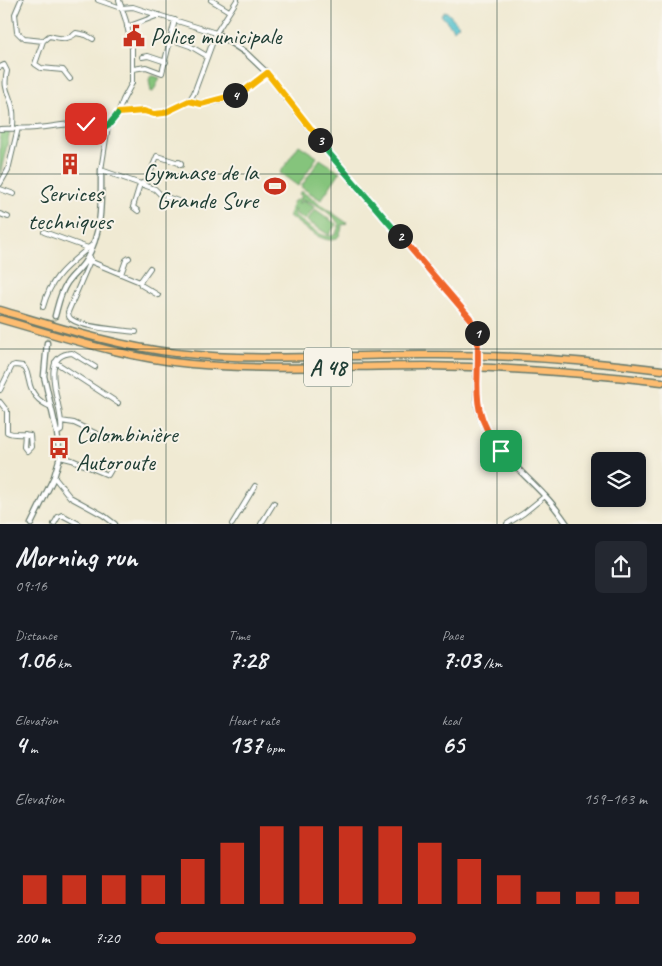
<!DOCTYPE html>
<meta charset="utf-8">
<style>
:root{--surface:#171b24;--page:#242831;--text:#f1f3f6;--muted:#9ea1a6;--accent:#c8321e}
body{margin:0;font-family:Caveat,sans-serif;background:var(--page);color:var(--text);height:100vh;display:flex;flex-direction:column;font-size:19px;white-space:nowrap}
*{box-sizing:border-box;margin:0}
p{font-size:16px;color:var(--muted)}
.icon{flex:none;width:28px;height:28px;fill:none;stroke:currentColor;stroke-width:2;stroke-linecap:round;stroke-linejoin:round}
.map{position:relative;height:524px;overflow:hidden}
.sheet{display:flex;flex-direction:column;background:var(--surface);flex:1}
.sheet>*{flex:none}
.fabs{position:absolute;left:591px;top:452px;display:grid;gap:10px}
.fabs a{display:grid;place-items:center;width:55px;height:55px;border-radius:8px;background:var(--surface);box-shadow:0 2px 8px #0003;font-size:25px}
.pin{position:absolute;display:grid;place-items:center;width:42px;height:42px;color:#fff;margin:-21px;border-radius:10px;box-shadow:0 2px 8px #0006}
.km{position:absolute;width:25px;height:25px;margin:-12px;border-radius:50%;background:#222;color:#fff;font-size:14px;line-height:25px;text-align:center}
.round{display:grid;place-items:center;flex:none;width:52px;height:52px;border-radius:8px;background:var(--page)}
.headline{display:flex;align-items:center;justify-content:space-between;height:85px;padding:0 15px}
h1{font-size:28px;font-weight:800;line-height:38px}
.stats{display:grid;grid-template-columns:repeat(3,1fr);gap:8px;height:85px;padding:5px 15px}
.stats div{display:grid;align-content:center}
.stats b{font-size:25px;font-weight:800}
.stats small{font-size:14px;font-weight:400}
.stats p{font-size:14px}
.chart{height:140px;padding:10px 15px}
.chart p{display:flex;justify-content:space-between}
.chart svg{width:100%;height:90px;margin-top:5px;stroke:var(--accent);stroke-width:6}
ul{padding:0 15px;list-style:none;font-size:16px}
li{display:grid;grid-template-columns:80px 60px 1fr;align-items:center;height:38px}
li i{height:12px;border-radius:6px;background:var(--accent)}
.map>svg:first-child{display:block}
.green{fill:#85c47c;stroke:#528058;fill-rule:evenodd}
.water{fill:#54c1cd;stroke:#3a7f80}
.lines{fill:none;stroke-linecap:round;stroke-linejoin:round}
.tertiary-tunnel{stroke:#c6c7b3;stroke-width:4.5;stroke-dasharray:4.5 2;stroke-linecap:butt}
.minor-casing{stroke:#687a6c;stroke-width:6}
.tertiary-casing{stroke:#687a6c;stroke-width:7}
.motorway-casing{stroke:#687a6c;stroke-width:9}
.minor{stroke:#fff;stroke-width:4}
.tertiary{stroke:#fff;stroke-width:4.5}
.motorway{stroke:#fdbc70;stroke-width:6}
.tertiary-bridge-casing{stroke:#687a6c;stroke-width:7;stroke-linecap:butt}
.tertiary-bridge{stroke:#fff;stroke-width:4.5}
.split-1-casing{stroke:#fff;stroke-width:10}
.split-2-casing{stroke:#fff;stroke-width:10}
.split-3-casing{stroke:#fff;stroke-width:10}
.split-4-casing{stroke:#fff;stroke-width:10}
.split-5-casing{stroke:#fff;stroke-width:10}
.split-6-casing{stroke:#fff;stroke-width:10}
.split-1{stroke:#f0652b;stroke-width:6}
.split-2{stroke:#f0652b;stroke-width:6}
.split-3{stroke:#22a559;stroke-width:6}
.split-4{stroke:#f5b400;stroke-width:6}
.split-5{stroke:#f5b400;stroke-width:6}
.split-6{stroke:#22a559;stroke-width:6}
.grid{fill:none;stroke:#1f3d34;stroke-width:1;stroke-opacity:0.55}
.labels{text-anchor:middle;stroke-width:4;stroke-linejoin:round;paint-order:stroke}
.shield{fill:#f7f3e8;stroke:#60746a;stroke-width:1}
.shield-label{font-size:22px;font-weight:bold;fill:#1f3d34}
.poi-label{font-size:24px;fill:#1f3d34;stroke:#f7f3e8;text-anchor:start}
</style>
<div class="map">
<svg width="662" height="524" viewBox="0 0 662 524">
<rect width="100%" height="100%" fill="#f7f3e8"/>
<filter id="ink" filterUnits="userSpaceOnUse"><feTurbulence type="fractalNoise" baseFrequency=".02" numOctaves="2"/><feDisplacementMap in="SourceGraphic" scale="10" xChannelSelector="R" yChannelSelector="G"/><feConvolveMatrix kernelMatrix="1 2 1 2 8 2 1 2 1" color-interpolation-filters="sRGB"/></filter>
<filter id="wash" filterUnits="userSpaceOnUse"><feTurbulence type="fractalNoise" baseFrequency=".0096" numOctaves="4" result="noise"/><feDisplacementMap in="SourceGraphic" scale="20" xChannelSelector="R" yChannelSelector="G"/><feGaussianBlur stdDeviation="1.12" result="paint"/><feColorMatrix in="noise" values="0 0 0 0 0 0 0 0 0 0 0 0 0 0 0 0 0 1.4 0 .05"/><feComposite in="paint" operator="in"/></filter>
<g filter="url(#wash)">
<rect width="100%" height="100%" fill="#f0ead3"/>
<path class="green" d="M151 75 160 78 153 92H151L149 80Z
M0 132H10L0 175Z
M299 145 317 157 298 186 280 173Z
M320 159 340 172 321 200 301 187Z
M301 191 347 223 345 225 342 224C342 229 341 234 337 238 325 247 299 223 289 216L293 202 302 197 299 194ZM301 200C311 199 336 216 339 225L336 234C324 242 308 225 297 218L294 214V208L296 214 305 220 314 207 305 201 298 203Z
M315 209 336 224 329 235 307 221Z"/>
<path class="water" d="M446 11 459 25 454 30 441 15Z"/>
</g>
<g filter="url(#ink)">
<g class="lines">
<path class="tertiary-tunnel" d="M47 343 55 316"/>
<g class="minor-casing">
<path id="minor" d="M21 0 15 14 17 32 24 39 43 41 35 64 41 68 63 70 70 79
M98 0 121 8 133 7 145 11 216 33
M119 0 126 21 132 48V83L123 100 118 113 108 126 101 170 155 189 161 195 178 201
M211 0 229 11
M127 27 159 15
M170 39 190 46 207 56
M43 41 49 36C59 38 68 41 76 33L86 35 93 39
M142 57 148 56 166 62
M0 67 4 65 7 71C2 92 11 93 13 111 14 117 13 122 13 128
M133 69 146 67 162 73 175 20
M189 101 194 93 216 33 237 0
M189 101C218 109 245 91 267 73
M118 113 144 111 154 114 164 113 189 101
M0 129C12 128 24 129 36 128 59 126 85 120 108 126
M179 162 181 163V165L179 164Z
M0 184 8 170 18 128
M0 189 14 194
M138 211 133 207 140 184 147 181 157 156 179 163
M0 214 8 217
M44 232 88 248
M89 255V263L68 312C69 316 68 317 71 319 83 328 121 330 136 332
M90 257 92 262 140 282 150 268
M121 274 126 260 129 258
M140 282 141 285 158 295
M43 307C52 274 69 265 93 244
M55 362 118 403
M0 390 12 366 15 365 23 366C28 371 27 375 29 381 31 394 39 402 51 407
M0 402 7 411V432C14 436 23 433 30 435L31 447 27 451 24 447 25 434
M61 421 74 423 110 440
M57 433 61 431C65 409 35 355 72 353L95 367
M60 457 72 460 108 475 112 468
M54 477 70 497 103 515 115 524
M54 524 58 517 62 515 79 524
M232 524 255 486
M261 524 274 503
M507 524 524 513 545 496"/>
</g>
<g class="tertiary-casing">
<path id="tertiary" d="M216 33 246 53 267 73 328 152 470 318 476 328 478 345
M55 316C58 305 60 293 67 283 72 275 81 269 86 260 103 231 101 202 101 170
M477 376C476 388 476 400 479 411 489 447 521 470 545 496 553 504 560 514 567 524
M31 524 54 477 60 457 57 433 44 376 47 343"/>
</g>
<g class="motorway-casing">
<path id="motorway" d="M0 310C58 327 116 346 176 353 257 362 340 355 421 355 502 354 582 360 662 370
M0 319C63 337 125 358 191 364 268 371 347 366 425 366 504 367 583 373 662 382"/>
</g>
<use href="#minor" class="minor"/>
<use href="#tertiary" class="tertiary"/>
<use href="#motorway" class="motorway"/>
<g class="tertiary-bridge-casing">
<path id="tertiary-bridge" d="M477 376 478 345"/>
</g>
<use href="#tertiary-bridge" class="tertiary-bridge"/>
</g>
</g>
<g class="lines" filter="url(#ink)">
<g class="split-1-casing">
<path id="split-1" d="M477 333C482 383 465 405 501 451"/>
</g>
<g class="split-2-casing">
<path id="split-2" d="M400 236 470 318 477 333"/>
</g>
<g class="split-3-casing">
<path id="split-3" d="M320 140 328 152 400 236"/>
</g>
<g class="split-4-casing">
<path id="split-4" d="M235 95 240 94 267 73 320 140"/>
</g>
<g class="split-5-casing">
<path id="split-5" d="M117 115 118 113 144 111 154 114 164 113 189 101 201 104 235 95"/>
</g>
<g class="split-6-casing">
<path id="split-6" d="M86 124 108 126 117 115"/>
</g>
<use href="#split-1" class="split-1"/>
<use href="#split-2" class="split-2"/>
<use href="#split-3" class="split-3"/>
<use href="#split-4" class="split-4"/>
<use href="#split-5" class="split-5"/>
<use href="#split-6" class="split-6"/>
</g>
<path class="grid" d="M166 0V524M331 0V524M497 0V524M0 174H662M0 349H662"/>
<defs>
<g id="civic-bare" transform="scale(1.725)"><path d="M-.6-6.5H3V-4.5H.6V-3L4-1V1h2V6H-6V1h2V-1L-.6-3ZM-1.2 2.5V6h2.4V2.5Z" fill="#c8321e" stroke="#f7f3e8" stroke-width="2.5" paint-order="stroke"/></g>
<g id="building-bare" transform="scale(1.725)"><path d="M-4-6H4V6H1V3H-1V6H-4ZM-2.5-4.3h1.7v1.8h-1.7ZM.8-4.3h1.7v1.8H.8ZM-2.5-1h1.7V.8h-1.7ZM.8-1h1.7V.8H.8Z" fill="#c8321e" stroke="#f7f3e8" stroke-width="2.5" paint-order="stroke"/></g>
<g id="stadium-bare" transform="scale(1.725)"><path d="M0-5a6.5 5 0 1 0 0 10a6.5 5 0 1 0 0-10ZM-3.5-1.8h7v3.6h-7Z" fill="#c8321e" stroke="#f7f3e8" stroke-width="2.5" paint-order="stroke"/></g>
<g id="bus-bare" transform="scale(1.725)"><path d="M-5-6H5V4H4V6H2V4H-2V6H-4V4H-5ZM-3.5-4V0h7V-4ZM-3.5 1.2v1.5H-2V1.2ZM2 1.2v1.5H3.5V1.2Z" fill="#c8321e" stroke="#f7f3e8" stroke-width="2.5" paint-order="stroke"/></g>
</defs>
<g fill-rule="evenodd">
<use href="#civic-bare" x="134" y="36"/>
<use href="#building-bare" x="70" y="164"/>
<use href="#stadium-bare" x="275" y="186"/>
<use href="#bus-bare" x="59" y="448"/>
</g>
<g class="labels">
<rect class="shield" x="304" y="347.5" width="48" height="39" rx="4"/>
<g class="shield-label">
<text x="328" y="375">A 48</text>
</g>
<g class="poi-label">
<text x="150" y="44">Police municipale</text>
<text x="258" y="180" text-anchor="end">Gymnase de la<tspan x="258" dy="28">Grande Sure</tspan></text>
<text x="70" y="201" text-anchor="middle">Services<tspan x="70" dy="28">techniques</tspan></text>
<text x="76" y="442">Colombinière<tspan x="76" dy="28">Autoroute</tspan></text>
</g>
</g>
</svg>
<div class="fabs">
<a><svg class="icon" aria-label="layers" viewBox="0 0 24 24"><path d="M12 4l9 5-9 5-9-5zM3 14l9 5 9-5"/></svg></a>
</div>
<div class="pin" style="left:501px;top:451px;background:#1e9e55"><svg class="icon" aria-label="arrive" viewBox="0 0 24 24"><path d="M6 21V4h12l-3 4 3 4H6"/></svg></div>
<div class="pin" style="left:86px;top:124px;background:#d93025"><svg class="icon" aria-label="check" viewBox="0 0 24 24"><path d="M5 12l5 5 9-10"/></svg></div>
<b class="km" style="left:477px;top:333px">1</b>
<b class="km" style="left:400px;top:236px">2</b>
<b class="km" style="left:320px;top:140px">3</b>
<b class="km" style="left:235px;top:95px">4</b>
</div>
<section class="sheet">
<div class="headline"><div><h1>Morning run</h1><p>09:16</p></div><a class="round"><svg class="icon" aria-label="share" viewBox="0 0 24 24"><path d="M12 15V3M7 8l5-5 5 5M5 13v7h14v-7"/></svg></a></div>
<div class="stats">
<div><p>Distance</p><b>1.06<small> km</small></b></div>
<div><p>Time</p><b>7:28</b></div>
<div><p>Pace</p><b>7:03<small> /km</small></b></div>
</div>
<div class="stats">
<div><p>Elevation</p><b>4<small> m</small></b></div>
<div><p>Heart rate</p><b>137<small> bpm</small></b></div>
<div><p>kcal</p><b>65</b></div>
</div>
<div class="chart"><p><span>Elevation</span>159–163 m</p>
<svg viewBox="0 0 160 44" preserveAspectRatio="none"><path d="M5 44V30M15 44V30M25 44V30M35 44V30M45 44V22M55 44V14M65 44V6M75 44V6M85 44V6M95 44V6M105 44V14M115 44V22M125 44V30M135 44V38M145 44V38M155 44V38"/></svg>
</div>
<ul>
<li><b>200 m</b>7:20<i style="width:53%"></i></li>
</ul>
</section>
